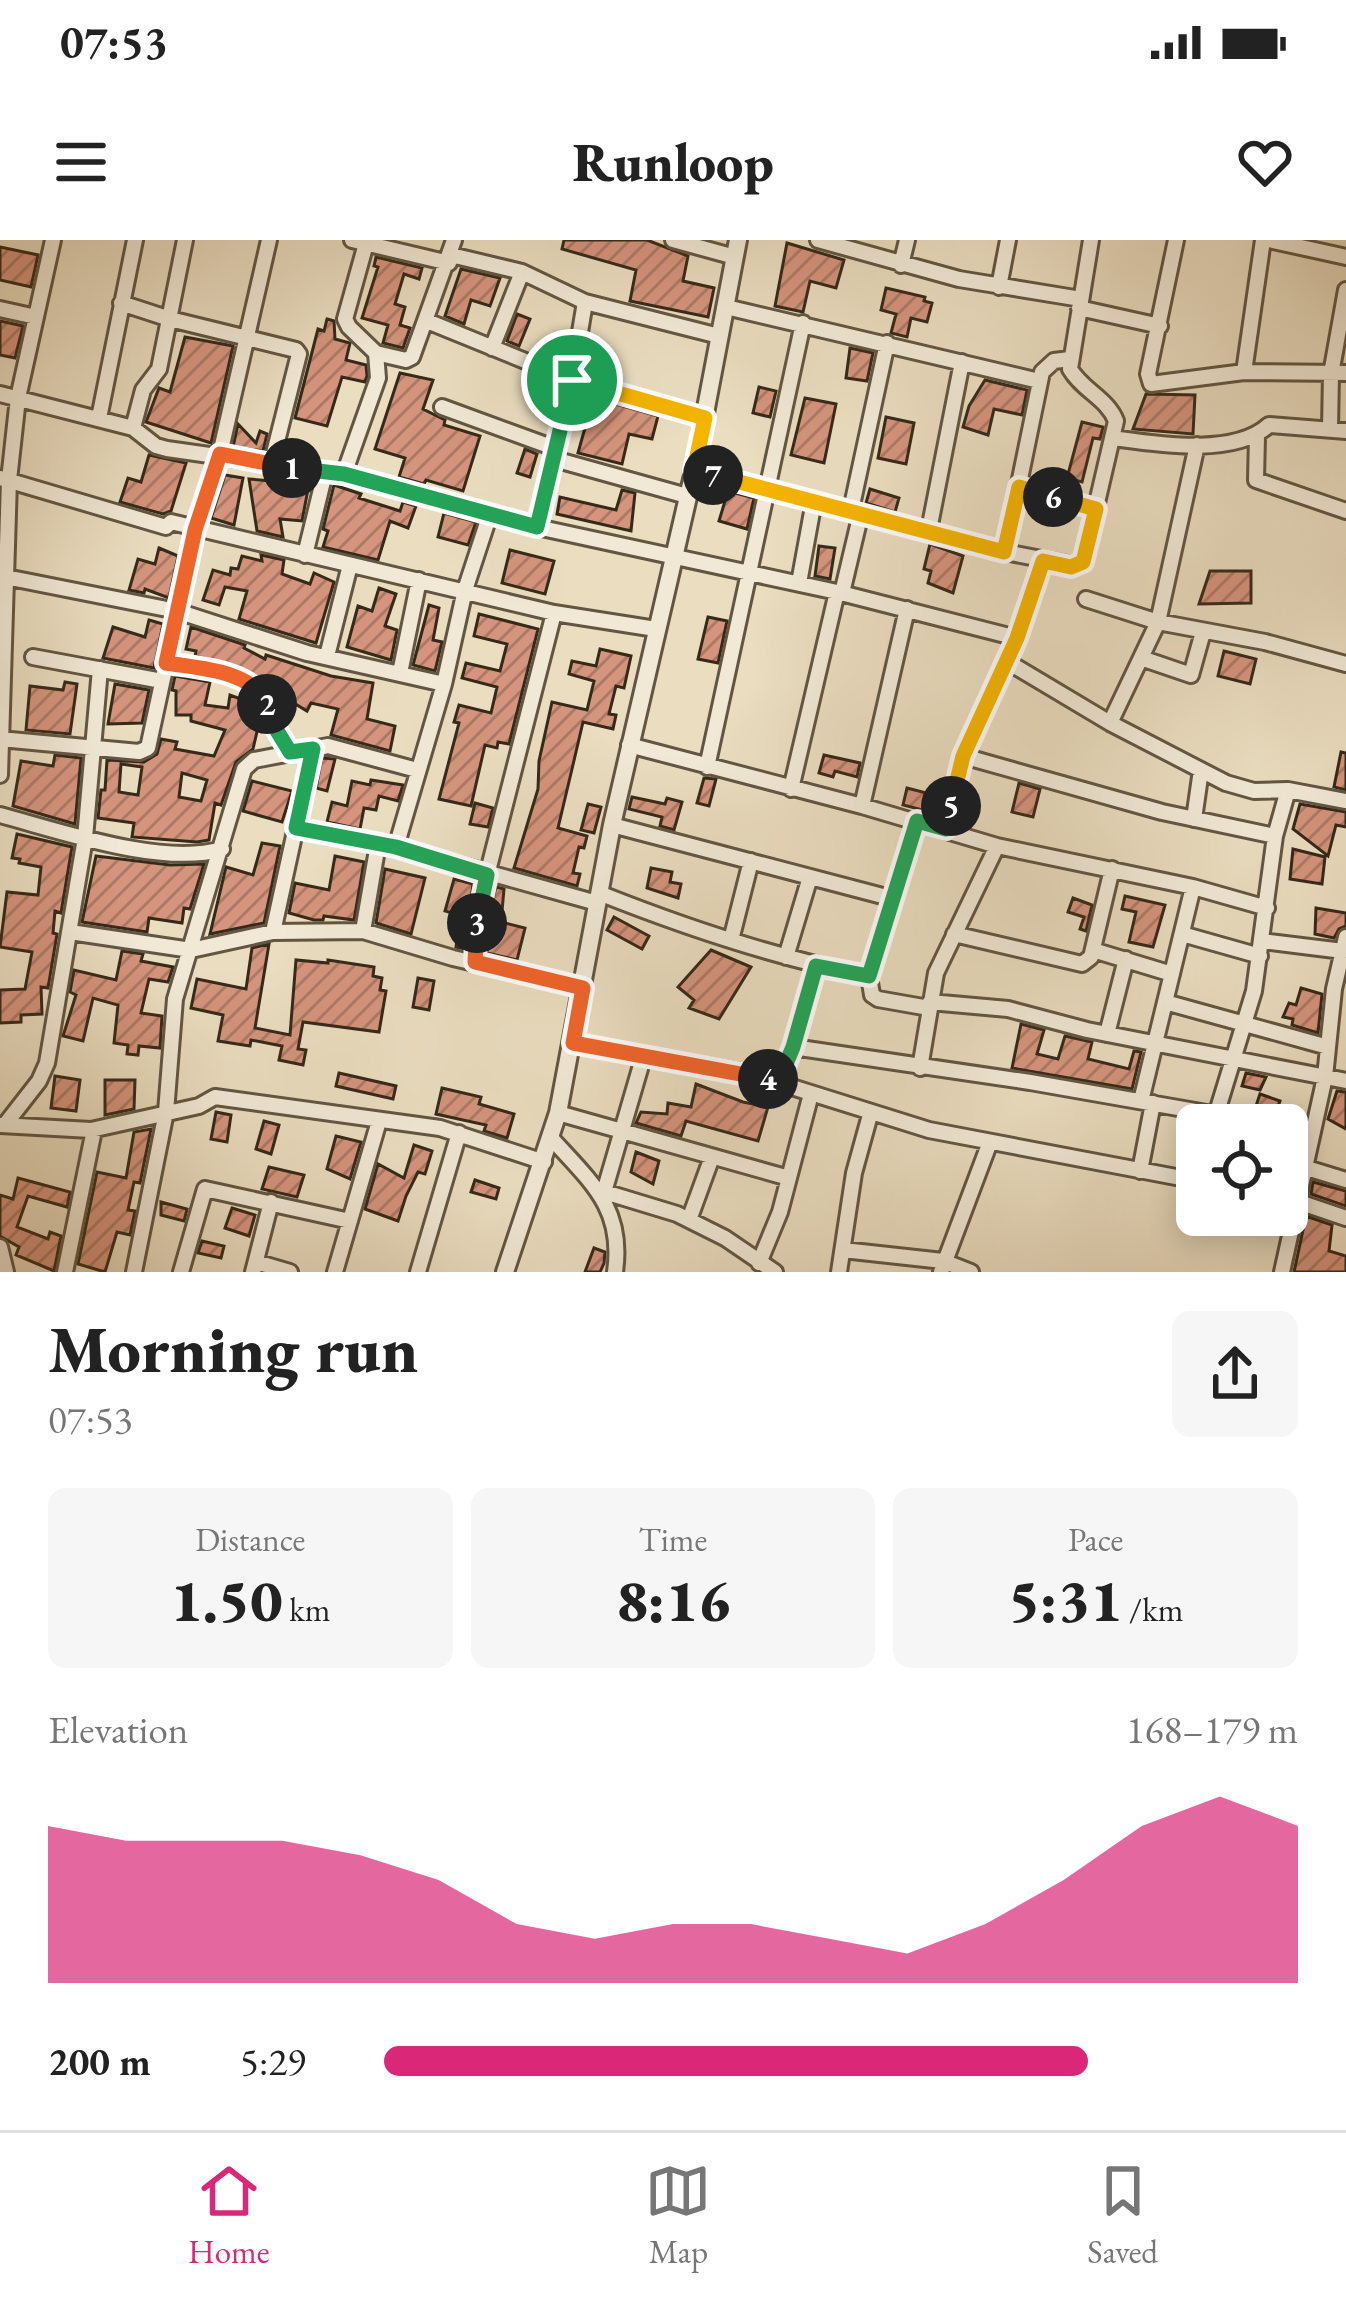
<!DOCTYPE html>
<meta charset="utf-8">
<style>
:root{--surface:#fff;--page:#f6f6f6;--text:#222;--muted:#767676;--line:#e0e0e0;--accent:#db2777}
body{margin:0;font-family:"EB Garamond",serif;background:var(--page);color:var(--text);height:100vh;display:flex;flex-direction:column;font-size:45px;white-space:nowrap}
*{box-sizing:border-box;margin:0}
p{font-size:39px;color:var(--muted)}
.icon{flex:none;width:66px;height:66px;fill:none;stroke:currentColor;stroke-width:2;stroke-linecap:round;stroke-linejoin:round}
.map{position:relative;height:1032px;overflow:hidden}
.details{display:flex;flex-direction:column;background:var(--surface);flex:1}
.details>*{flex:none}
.controls{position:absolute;left:1176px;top:864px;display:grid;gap:24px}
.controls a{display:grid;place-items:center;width:132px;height:132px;border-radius:18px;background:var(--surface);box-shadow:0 6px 30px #0003;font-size:60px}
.pin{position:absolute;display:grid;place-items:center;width:102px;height:102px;color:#fff;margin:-51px;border:6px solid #fff;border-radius:50%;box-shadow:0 3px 12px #0007}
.km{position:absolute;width:60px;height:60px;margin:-30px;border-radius:50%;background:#222;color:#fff;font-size:33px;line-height:60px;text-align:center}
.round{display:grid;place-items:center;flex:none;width:126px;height:126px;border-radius:18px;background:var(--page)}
.head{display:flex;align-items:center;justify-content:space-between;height:204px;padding:0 48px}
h1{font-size:66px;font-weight:800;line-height:90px}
.stats{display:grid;grid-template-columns:repeat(3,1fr);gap:18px;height:204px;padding:12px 48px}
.stats div{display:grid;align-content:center;border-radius:18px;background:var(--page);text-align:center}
.stats b{font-size:60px;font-weight:800}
.stats small{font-size:33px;font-weight:400}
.stats p{font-size:33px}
.chart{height:336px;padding:24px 48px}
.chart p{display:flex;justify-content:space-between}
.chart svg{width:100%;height:216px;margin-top:12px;fill:var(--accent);opacity:.7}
ul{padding:0 48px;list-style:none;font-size:39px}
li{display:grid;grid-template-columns:192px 144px 1fr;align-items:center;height:90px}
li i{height:30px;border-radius:15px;background:var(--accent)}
.status{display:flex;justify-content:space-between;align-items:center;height:84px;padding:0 60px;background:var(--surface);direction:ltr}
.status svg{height:33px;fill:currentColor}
header{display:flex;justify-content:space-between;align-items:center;height:156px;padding:0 48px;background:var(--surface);font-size:54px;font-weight:800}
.tab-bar{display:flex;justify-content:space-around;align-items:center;height:168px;border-top:3px solid var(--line);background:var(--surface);font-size:33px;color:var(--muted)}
.tab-bar a{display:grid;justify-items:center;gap:6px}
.tab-bar .current{color:var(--accent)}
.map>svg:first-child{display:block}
.building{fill:url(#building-hatch);stroke:#352918;stroke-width:3;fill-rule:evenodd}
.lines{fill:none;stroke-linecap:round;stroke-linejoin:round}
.minor-casing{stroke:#625642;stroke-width:20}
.tertiary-casing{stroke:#625642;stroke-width:22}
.minor{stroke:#f1e9d6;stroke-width:14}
.tertiary{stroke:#f1e9d6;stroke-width:16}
.split-1-casing{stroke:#fff;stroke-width:24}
.split-2-casing{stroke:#fff;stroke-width:24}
.split-3-casing{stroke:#fff;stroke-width:24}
.split-4-casing{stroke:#fff;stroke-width:24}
.split-5-casing{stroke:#fff;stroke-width:24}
.split-6-casing{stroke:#fff;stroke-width:24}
.split-7-casing{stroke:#fff;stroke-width:24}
.split-8-casing{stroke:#fff;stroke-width:24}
.split-1{stroke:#22a559;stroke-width:15}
.split-2{stroke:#f0652b;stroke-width:15}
.split-3{stroke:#22a559;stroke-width:15}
.split-4{stroke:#f0652b;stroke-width:15}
.split-5{stroke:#22a559;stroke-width:15}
.split-6{stroke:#f5b400;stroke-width:15}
.split-7{stroke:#f5b400;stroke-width:15}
.split-8{stroke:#f5b400;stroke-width:15}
</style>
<div class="status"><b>07:53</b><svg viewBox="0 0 49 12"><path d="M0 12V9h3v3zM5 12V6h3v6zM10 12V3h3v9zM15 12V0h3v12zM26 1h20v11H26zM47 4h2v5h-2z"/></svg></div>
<header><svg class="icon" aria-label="menu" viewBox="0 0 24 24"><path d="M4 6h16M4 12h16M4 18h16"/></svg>Runloop<svg class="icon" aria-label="heart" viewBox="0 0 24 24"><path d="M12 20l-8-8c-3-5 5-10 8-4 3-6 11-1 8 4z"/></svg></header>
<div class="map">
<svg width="1346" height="1032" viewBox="0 0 1346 1032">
<defs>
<pattern id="building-hatch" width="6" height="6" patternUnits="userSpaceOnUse" patternTransform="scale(3)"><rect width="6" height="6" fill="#d4947d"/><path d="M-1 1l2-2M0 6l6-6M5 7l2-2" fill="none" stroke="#ad7965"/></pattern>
</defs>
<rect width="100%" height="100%" fill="#eaddc0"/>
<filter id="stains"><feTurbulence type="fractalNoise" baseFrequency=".00167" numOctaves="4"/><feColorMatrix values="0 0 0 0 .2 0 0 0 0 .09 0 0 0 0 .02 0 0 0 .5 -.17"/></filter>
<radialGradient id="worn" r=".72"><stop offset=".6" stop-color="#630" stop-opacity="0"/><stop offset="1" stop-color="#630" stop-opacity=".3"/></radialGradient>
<path class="building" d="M564 0H647L688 16 683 41 714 48 708 77 630 61 636 30 562 9Z
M787 3 844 20 836 48 810 41 803 72 775 66Z
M0 7 38 15 31 47 0 40Z
M376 17 422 28 419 39 404 34 395 64 405 67 400 85 410 88 403 108 383 103 388 85 362 78 378 27 374 26Z
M461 29 500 38 490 66 471 60 464 84 445 76Z
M886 48 925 57 924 61 932 63 927 82 911 78 907 97 891 93 896 74 881 70Z
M517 74 530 79 519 106 507 101Z
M327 79 334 81 335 99 350 103 346 120 366 125 367 136 365 142 342 137 327 186 295 178 318 89 324 91Z
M0 81 23 86 15 118 0 115Z
M185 97 233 106 211 203 146 182 159 148 170 152Z
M850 108 873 113 867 141 846 138Z
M400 133 433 140 423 169 445 180 444 185 480 196 463 251 426 240 424 244 399 237 405 218 375 209Z
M985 140 1027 150 1022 175 994 169 988 195 963 187 969 166Z
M759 147 776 151 770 177 753 173Z
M1146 154 1195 155 1193 194 1133 189Z
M805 158 836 164 824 223 791 215Z
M609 162 658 176 652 199 629 194 622 224 578 213 586 184Z
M886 177 914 183 906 224 878 218Z
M1082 182 1103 187 1100 199 1093 198 1082 242 1067 238Z
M238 184 256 203 260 191 267 194 263 211 233 207Z
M525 209 537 214 530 237 517 233Z
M149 215 186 223 171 271 163 274 120 262 128 238 141 242Z
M225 235 243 238 234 285 211 278Z
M249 239 309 244 302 281 280 279 283 297 257 291Z
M334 245 361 254 359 258 400 271 403 262 416 266 408 288 390 281 378 320 323 307 328 291 323 289Z
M870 249 899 258 895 272 866 263Z
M622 250 635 253 631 291 557 274 560 257 616 270Z
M728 251 754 258 747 289 719 281Z
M444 273 476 282 468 305 438 297Z
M930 304 963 316 953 353 928 343 931 331 924 329Z
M819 306 835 308 830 339 815 336Z
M159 308 178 316 169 358 145 349 144 353 129 350 138 319 155 324Z
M510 310 554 321 545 354 502 343Z
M261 315 284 320 282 334 310 344 314 333 334 342 316 403 239 379 247 351 225 347 219 365 203 360 213 330 230 335 231 328 238 329 242 316 262 321Z
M1210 331H1251V363L1199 364Z
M379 348 396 354 385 386 397 390 391 420 347 407 358 366 372 371Z
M429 365 439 368 433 400 442 402 435 431 413 425Z
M479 374 538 389 509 504 498 502 497 508 485 505 471 566 439 559 459 483 454 482 459 465 491 473 497 447 462 438 466 423 500 431 507 404 474 396Z
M708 377 727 381 718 423 698 419Z
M149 380 163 384 154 428 103 418 113 387 145 397Z
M191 387 245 405 244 408 265 419 266 415 331 436 373 443 367 479 395 486 390 511 331 495 338 469 311 463 307 471 284 457 286 447 268 440 266 443 233 425 195 416 196 411 186 409Z
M600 409 631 416 624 448 616 446 609 474 616 475 613 489 583 482 572 529 558 588 587 596 584 608 579 607 573 633 580 634 577 646 514 628 538 549 539 521 552 462 587 470 594 441 569 434 572 421 596 426Z
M1224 411 1256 419 1250 444 1218 436Z
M175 436 210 442 205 465 228 468 230 455 254 464 259 483 253 509 236 522 221 565 215 563 209 600 197 602 132 597 134 583 98 578 101 550H105L107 520 144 522 157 514 161 499 177 502 175 509 214 516 225 490 191 481V475H176V451L172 450ZM121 524 142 527 138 555 119 552ZM182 533 207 540 201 561 179 557Z
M65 442 77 444 70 494 26 490 30 446 63 450Z
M115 444 149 450 142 483 108 484Z
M1341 512 1346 513V550L1334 547Z
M55 515 81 518 75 584 13 566 21 521 53 526Z
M824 515 860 523 857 537 835 531 833 537 819 533Z
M322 518 335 519 327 551 316 548Z
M704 538 716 539 709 566 697 563Z
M371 540 403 545 398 561 379 556 376 570 364 568 360 589 327 582 332 562 347 566 352 541 370 545Z
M252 541 292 551 282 582 243 571Z
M1019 543 1040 549 1033 577 1012 572Z
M907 548 942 557 938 574 903 565Z
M632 557 665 564 667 558 682 562 674 590 660 586 662 577 629 569Z
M475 563 493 568 488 587 470 584Z
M588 564 601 567 594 593 581 590Z
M1300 564 1346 572V587L1336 585 1328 616 1293 589Z
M17 594 72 607 61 673 55 671 53 693 57 694 48 748 41 747 42 774 21 775V782L0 783V750L25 749 32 712 0 707 7 652 38 655 41 627 19 623 20 619 12 618Z
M262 603 280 606 264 683 210 694 226 627 253 635Z
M1293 609 1325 617 1322 644 1290 639Z
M96 616 170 625 204 624 190 669 184 668 182 683 149 678 147 692 82 682Z
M335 616 364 622 354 680 324 676 323 680H314L289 673 295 643 329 650Z
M651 628 672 632 670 642 681 644 678 658 647 648Z
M385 629 425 638 411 694 376 683Z
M454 639 473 644 464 709 456 707 460 675 445 671Z
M496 647 504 649 501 682 525 688 517 720 487 713 488 680Z
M1125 656 1165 665 1153 707 1129 702 1136 672 1122 669Z
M1073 658 1092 665 1086 691 1080 689 1084 677 1068 672Z
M1316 668 1346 673V686L1339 689 1334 698 1315 694Z
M614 677 649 696 642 709 607 690Z
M269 704 255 788 290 795 296 720 328 723V720L374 727 373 736 382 738 380 750 386 751 379 792 303 782 298 809 306 810 303 825 279 820 282 806 251 800 250 806 218 801 223 775 191 768 197 739 246 749 252 708Z
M711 710 751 727 719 779 689 768 694 760 678 747Z
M122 711 143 714 141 721 173 727 168 742 149 739 141 773 162 776 160 808 139 806 138 815 127 814 128 805 114 803 118 765 93 758 83 801 63 796 76 755 70 752 74 730 116 740Z
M418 738 434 741 429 770 413 767Z
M1301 748 1322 754 1318 793 1292 785 1293 779 1283 777 1289 763 1296 765Z
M1021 784 1044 790 1037 814 1058 819 1065 796 1092 802 1088 819 1129 829 1134 811 1141 812 1132 849 1012 828Z
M339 833 396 846 393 859 336 846Z
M1246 833 1266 837 1260 850 1242 846Z
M55 836 80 840 76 871 51 868Z
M105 840H135L134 869 105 875Z
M696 844 743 862 768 867 758 901 686 881 681 896 636 883 641 872 667 874 668 863 691 867Z
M442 848 481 857 479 864 514 874 507 898 484 891 486 885 436 874Z
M1337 851 1346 852V889L1328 879Z
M1260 854 1280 861 1275 875 1254 872Z
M216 872 231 875 227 902 211 899Z
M264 881 279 885 271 914 256 909Z
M151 889 140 943 134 942 128 970 135 971 130 995 117 992 105 1032 78 1024 97 932 126 938 134 892Z
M336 896 361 902 350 939 327 929Z
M414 905 432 911 425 934 418 932 406 956 398 981 365 969 378 924 404 938Z
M636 912 659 921 653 944 631 932Z
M269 927 304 935 297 957 262 949Z
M18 938 70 952 67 967 28 956 17 987 48 999 50 992 61 996 54 1031 16 1015 19 1007 0 996V955L13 959Z
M475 940 499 948 496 959 471 952Z
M1313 942 1346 951V966L1311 954Z
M161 962 187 969 184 981 161 975Z
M232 968 255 975 249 996 225 988Z
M1248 975H1283L1280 987 1247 979Z
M1306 976 1332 985 1329 1011 1346 1016V1032H1294Z
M202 1001 224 1006 221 1018 198 1013Z
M594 1008 605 1012 604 1023 600 1032H585Z"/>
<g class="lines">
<g class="minor-casing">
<path id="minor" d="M352 0 449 23
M673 0 735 17
M818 0 959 39 1081 59
M1176 0 1148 134 1151 144 1244 132 1346 133
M1269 0 1346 17
M451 15 522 32 585 62 719 96
M901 25 907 0
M999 47 1008 0
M585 62 572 140 705 178
M121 63 170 79 296 110 299 114 271 225
M726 67 1039 141
M1079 68 1160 86
M0 69 36 77
M427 81 572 140 537 287
M492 108 522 32
M376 113 406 120 412 117 454 0
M1244 132 1263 0
M0 154 133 188 156 206 167 209 344 234 537 287 837 352 1017 398 963 516 946 589
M442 167 557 209
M99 178 135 0
M133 188 143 150 159 129 185 0
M1330 189 1331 134 1346 50
M1257 196 1256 240 1346 271
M1113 198C1157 204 1234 217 1269 185L1346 191
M554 219 687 256
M694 231 1005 312 1078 326 1083 323 1116 181C1108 159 1082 150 1070 129L1091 0
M344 234 378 138 376 113 349 87 345 79 367 0
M0 238 166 287 171 282 554 373 656 389
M1019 247 1095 270
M851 270 887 103
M929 290 962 122
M1005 312 1042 132 1054 121 1070 119
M305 315 325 233
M1 336 177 371 307 413 444 444
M799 343 814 261
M842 353 861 273
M1086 359 1158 382 1265 402 1346 424
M1017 398 1043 321
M327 416 350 325
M33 417 162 441
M1141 418 1191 435 1203 392
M1006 421 1110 483 1226 543 1254 551 1288 550 1346 561
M167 423C201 428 235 432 263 455L268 476 290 512
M400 433 419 340
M1110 483 1158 382 1197 205
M0 499 139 512 148 508 195 290 220 214 269 0
M629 505 862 566 997 606 1193 647 1267 668
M963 516 1162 572 1275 596
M707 527 803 83
M0 535 9 240 18 158 53 0
M791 549 837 352
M862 566 907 369
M0 575C60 591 163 627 222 609
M1194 579 1201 530
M918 581 869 736 872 755 878 759 929 768
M612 585 894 659
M296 588 396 607 597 663
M396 607 444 444 465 350 490 274
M599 653C687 688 776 718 869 736
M363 691 378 604
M70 692 191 710 273 692 363 691 453 718 583 748
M273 692 313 509
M954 694 1082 724 1091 717 1112 629
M1182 694 1260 716
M731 700 751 621
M1262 701 1343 711
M1093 710 1172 734
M786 717 810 637
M475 722 477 678 487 635 554 373
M930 762 1008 769 1087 790 1346 841
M1165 762 1328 807
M1107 794 1126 719
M573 803 747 833 929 890 1197 941
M793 807 1030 842 1218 875
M920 828 936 733 997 606
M778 843 793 807 816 726
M1141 861 1193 647
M558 873 789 938
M7 882 39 841 47 823 85 598 100 429
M0 885 91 890 199 866 215 857 440 888 544 922
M1213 885 1254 751 1275 596 1288 550
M552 899C592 943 624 969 615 1032
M1287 922 1346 940
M1140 931 1153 863
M1185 939 1197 916
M598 950 677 974 725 998 775 1032
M604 952 644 815
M1287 958 1346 978
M689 980 712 917
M0 1007 6 1032
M843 1010 943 1021 971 1032
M256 1022 290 1032
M759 1023 780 972 811 854
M65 1032 94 890
M134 1032 166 872 175 759 244 529 254 520 328 506 417 530
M181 1032 205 949 350 981
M253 1032 271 962
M335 1032 379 881
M418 1032 459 893
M839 1032 854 933 870 875
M941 1032 990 902
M1282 1032 1325 837 1334 749 1346 697"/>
</g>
<g class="tertiary-casing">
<path id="tertiary" d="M505 1032 558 873 612 585 694 231 738 0"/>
</g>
<use href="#minor" class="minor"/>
<use href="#tertiary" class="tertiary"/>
</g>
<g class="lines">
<g class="split-1-casing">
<path id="split-1" d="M292 228 344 234 537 287 572 140"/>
</g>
<g class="split-2-casing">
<path id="split-2" d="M267 464C252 430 198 428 166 423L195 290 220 214 292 228"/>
</g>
<g class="split-3-casing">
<path id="split-3" d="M267 464 268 476 290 512 313 509 296 588 396 607 487 635 477 683"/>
</g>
<g class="split-4-casing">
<path id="split-4" d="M477 683 475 722 583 748 573 803 768 839"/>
</g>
<g class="split-5-casing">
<path id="split-5" d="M768 839 778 843 793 807 816 726 869 736 917 581 946 589 951 566"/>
</g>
<g class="split-6-casing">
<path id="split-6" d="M951 566 963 516 1017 398 1043 321 1071 327 1083 322 1096 269 1053 257"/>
</g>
<g class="split-7-casing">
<path id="split-7" d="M713 235 1004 312 1019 247 1053 257"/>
</g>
<g class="split-8-casing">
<path id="split-8" d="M572 140 705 178 694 230 713 235"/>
</g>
<use href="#split-1" class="split-1"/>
<use href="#split-2" class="split-2"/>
<use href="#split-3" class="split-3"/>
<use href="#split-4" class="split-4"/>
<use href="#split-5" class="split-5"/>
<use href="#split-6" class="split-6"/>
<use href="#split-7" class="split-7"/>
<use href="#split-8" class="split-8"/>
</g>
<rect width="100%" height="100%" filter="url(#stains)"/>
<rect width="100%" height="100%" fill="url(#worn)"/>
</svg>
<div class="controls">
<a><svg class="icon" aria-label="locate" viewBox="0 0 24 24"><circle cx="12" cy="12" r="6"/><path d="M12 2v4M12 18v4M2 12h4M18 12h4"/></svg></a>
</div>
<div class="pin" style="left:572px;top:140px;background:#1e9e55"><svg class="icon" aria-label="arrive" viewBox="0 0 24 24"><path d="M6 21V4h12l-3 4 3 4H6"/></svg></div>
<b class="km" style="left:292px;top:228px">1</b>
<b class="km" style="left:267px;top:464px">2</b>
<b class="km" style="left:477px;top:683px">3</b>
<b class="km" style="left:768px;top:839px">4</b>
<b class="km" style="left:951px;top:566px">5</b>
<b class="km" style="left:1053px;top:257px">6</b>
<b class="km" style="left:713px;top:235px">7</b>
</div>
<section class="details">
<div class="head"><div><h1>Morning run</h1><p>07:53</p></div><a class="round"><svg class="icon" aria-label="share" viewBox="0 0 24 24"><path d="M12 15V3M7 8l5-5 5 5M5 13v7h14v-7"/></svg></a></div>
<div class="stats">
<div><p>Distance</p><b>1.50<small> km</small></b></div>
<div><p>Time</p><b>8:16</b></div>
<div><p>Pace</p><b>5:31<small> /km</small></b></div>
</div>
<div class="chart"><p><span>Elevation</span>168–179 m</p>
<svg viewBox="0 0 160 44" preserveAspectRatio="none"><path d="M0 44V12L10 15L20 15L30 15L40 18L50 23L60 32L70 35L80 32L90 32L100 35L110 38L120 32L130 23L140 12L150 6L160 12V44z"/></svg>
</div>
<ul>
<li><b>200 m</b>5:29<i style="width:77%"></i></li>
</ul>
</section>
<nav class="tab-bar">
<a class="current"><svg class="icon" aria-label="home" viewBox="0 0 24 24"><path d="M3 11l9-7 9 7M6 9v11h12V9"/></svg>Home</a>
<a><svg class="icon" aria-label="map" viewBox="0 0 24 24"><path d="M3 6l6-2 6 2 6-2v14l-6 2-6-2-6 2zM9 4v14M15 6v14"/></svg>Map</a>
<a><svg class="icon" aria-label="saved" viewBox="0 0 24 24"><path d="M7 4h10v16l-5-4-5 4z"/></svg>Saved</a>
</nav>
